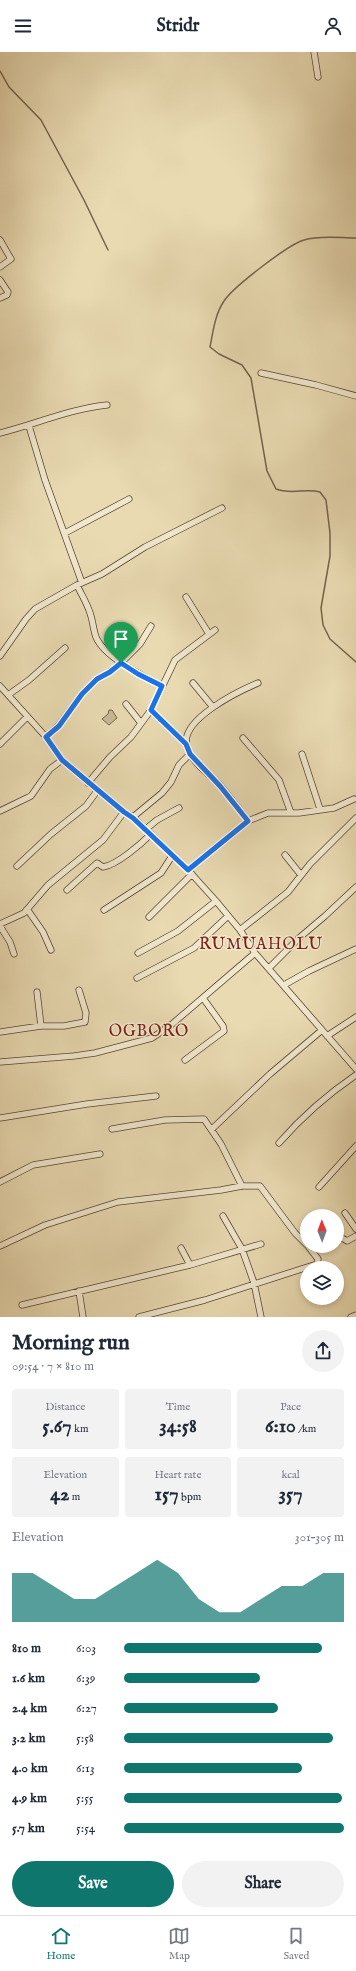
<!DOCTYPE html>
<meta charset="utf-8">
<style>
:root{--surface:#fff;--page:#f2f2f3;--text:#1f2937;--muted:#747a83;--line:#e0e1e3;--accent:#0f766e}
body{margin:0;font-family:"IM FELL English",serif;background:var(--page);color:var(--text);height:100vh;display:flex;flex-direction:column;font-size:15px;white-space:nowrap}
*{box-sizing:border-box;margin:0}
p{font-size:13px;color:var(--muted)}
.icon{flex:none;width:22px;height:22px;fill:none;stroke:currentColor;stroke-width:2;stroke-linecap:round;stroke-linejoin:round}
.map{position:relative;height:1265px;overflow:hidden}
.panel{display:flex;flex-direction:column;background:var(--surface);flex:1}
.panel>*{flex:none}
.needle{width:26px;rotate:359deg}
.controls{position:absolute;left:300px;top:1157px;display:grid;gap:8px}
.controls a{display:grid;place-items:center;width:44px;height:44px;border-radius:50%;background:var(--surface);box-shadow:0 2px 6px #0003;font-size:20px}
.pin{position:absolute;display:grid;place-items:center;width:34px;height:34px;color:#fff;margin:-41px -17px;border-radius:50% 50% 50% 0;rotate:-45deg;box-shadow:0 0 4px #0007}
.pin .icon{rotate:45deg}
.round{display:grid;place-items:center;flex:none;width:42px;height:42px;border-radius:21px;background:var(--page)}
.summary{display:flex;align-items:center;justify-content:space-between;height:68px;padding:0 12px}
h1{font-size:22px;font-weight:700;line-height:30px}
.metrics{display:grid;grid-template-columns:repeat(3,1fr);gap:6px;height:68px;padding:4px 12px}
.metrics div{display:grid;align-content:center;border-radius:4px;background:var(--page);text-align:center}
.metrics b{font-size:20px;font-weight:700}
.metrics small{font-size:11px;font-weight:400}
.metrics p{font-size:11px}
.chart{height:112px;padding:8px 12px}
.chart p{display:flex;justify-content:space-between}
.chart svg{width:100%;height:72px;margin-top:4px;fill:var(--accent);opacity:.7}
.action{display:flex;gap:8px;margin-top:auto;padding:8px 12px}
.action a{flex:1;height:46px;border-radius:24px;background:var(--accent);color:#fff;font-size:16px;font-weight:700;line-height:46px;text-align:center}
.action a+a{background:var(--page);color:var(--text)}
ul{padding:0 12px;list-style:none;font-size:13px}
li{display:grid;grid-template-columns:64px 48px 1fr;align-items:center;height:30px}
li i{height:10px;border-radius:5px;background:var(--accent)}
header{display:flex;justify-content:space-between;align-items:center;height:52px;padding:0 12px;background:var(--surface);font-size:18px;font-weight:700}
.menu{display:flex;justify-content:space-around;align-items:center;height:56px;border-top:1px solid var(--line);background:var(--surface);font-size:11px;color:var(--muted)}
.menu a{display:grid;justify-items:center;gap:2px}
.menu .on{color:var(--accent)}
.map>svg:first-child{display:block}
.green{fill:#c8b895;stroke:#776650}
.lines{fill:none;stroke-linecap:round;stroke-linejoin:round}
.stream{stroke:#73634d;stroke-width:1.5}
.street-casing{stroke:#574634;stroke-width:7}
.street{stroke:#f1e7cd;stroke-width:5.5}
.route-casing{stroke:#fff;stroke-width:8}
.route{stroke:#1a73e8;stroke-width:5}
.labels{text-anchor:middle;stroke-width:3;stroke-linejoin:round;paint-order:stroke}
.quarter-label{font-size:16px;letter-spacing:1px;fill:#7a1f14;stroke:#f1e7cd}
</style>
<header><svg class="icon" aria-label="menu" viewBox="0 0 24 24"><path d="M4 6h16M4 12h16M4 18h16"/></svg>Stridr<svg class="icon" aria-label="person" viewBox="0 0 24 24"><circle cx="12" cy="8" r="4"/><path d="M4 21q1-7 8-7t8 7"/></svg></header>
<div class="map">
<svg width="356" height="1265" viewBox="0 0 356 1265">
<rect width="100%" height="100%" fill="#e9dab2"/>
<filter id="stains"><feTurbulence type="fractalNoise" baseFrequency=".005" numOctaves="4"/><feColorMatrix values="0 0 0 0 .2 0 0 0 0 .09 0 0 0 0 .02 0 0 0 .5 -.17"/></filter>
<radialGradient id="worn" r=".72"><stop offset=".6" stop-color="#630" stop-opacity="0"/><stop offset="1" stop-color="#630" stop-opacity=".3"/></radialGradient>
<path class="green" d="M109 658H112L117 666 109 673 102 667 108 662Z"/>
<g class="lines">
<path class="stream" d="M0 19 9 35 41 68 84 148 108 198
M356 186C340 186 320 183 304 188 289 192 233 235 224 249 215 262 213 280 210 295L219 302 242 313 251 326 267 419 276 437C291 443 305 436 320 440L326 448 330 481V504L321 556 323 573 330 587 356 610"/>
<g class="street-casing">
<path id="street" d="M314 0 318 25
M0 188 11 207 0 215
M0 228 8 240 7 243 0 246
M261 321 316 333 356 344
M29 374 45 428 82 531
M0 381C36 372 70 357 107 353
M65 481 129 447
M77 533C81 542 87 551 90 561 93 569 93 577 96 585 104 605 143 624 162 634
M186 545 209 582
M0 604 26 567 35 557 77 533 102 522 145 495 222 456
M193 631 212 654
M0 634 46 685 62 708 124 760 133 765 188 818 216 849 240 878 255 901 356 1017
M8 643 29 628 65 596
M126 652 141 671
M151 658 186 692
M46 685 59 673 82 642 97 627 110 620 121 611 140 592 151 574
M243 686 279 728 291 761
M0 692 27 665
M302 702 320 757
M88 731 110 705 131 685 151 658 175 608 215 578
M0 759 31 744 50 717 62 708
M133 765 162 741 171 730 179 713 190 702
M248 769C239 757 230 745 220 733 209 722 191 710 187 694 179 668 239 639 258 631
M146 777 157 768 179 756
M285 803 301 823
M17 814 51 782 86 754 97 739
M188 818 248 769 268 761H299L334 756 354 747
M67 838 97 811 103 815C117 813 141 792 151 782
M27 857 43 880 51 898
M104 858 161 821 172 804
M149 865 192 822
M0 872 24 861 48 833 103 788 124 760
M0 874 10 890 14 902
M240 878 288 840 310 812 356 766
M138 901 178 879 216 849
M269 916 299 886 325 864 356 835
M137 926 194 896 228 864
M284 933 309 919 356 897
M37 940 41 974
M0 980 41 974H64L85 970 86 961 79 938
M327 984 356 965
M185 1008 224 979 223 974 203 946
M0 1010 74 1004 95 1001 152 986 171 973 255 901
M0 1066 87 1052 156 1044
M112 1077 165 1068 204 1067 221 1092 242 1134
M212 1077 270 1022 322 978
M279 1091C301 1066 328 1042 356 1023
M0 1130 33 1113 100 1102
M319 1135 356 1094
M345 1161 356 1177
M223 1164 242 1197 254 1231 261 1265
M337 1183 347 1189 356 1184
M0 1194 45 1173 118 1150 221 1138 242 1134H260L295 1181 307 1193
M181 1196 190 1213
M79 1239 83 1265
M22 1253 190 1213 261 1192
M139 1265 205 1248 317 1212 318 1207 308 1194
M351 1265 356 1263"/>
</g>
<use href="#street" class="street"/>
</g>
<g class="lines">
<g class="route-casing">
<path id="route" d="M121 611 138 622 162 634 151 658 186 692 190 702 220 734 248 769 188 818 133 766 124 760 62 708 46 685 59 674 82 642 97 627 110 620Z"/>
</g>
<use href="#route" class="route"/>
</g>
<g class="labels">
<g class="quarter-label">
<text x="261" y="897">RUMUAHOLU</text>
<text x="149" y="984">OGBORO</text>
</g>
</g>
<rect width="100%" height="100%" filter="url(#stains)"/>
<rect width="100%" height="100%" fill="url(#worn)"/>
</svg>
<div class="controls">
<a><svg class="needle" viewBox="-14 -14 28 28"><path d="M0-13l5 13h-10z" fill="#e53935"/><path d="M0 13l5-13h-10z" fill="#747a83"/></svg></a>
<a><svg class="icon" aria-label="layers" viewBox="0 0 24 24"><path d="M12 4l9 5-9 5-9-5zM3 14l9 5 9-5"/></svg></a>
</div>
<div class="pin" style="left:121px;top:611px;background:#1e9e55"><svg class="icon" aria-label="arrive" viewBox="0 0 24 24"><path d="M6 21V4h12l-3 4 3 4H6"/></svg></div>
</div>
<section class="panel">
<div class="summary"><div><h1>Morning run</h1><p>09:54 · 7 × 810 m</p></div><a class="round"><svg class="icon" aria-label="share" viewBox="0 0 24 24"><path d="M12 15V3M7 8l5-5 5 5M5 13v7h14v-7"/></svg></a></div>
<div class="metrics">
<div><p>Distance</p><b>5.67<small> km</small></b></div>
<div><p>Time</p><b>34:58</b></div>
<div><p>Pace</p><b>6:10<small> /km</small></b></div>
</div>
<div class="metrics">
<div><p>Elevation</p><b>42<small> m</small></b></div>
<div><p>Heart rate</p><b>157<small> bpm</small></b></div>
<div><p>kcal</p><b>357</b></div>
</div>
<div class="chart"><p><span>Elevation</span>301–305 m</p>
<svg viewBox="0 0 160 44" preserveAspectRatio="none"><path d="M0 44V14L10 14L20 22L30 30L40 30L50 22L60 14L70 6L80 14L90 30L100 38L110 38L120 30L130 22L140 22L150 14L160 14V44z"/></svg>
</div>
<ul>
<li><b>810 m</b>6:03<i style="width:90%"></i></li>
<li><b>1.6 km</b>6:39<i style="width:62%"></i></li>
<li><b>2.4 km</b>6:27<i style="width:70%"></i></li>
<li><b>3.2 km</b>5:58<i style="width:95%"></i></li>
<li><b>4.0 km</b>6:13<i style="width:81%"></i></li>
<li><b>4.9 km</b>5:55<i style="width:99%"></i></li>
<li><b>5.7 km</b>5:54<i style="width:100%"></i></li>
</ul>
<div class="action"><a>Save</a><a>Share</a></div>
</section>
<nav class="menu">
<a class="on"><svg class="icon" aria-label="home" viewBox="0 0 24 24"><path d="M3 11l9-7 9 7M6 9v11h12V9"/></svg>Home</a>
<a><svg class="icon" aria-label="map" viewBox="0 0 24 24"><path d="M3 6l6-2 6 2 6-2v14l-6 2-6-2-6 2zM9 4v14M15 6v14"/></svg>Map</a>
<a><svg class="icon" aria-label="saved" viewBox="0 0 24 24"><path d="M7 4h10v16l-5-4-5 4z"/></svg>Saved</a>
</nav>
